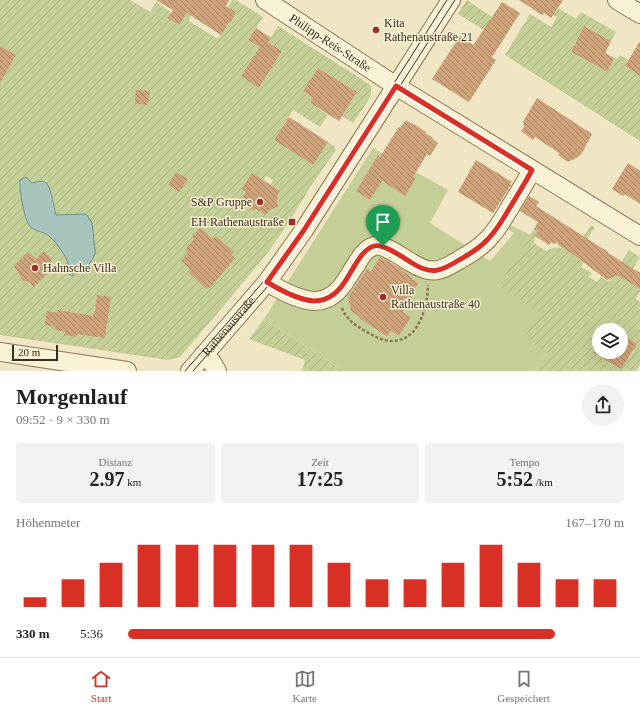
<!DOCTYPE html>
<html lang="de">
<meta charset="utf-8">
<style>
:root{--surface:#fff;--page:#f2f2f2;--text:#202124;--muted:#757577;--line:#e0e0e0;--accent:#d93025}
body{margin:0;font-family:"Times New Roman",serif;background:var(--page);color:var(--text);height:100vh;display:flex;flex-direction:column;font-size:15px;white-space:nowrap}
*{box-sizing:border-box;margin:0}
p{font-size:13px;color:var(--muted)}
.icon{flex:none;width:22px;height:22px;fill:none;stroke:currentColor;stroke-width:2;stroke-linecap:round;stroke-linejoin:round}
.map{position:relative;height:371px;overflow:hidden}
.side{display:flex;flex-direction:column;background:var(--surface);flex:1}
.side>*{flex:none}
.buttons{position:absolute;left:592px;top:323px;display:grid;gap:8px}
.buttons a{display:grid;place-items:center;width:36px;height:36px;border-radius:50%;background:var(--surface);box-shadow:0 4px 16px #0002;font-size:20px}
.scale{position:absolute;left:12px;bottom:10px;width:46px;box-sizing:border-box;padding-left:4px;border:2px solid #3b2e1e;border-top:0;font-size:11px;line-height:14px;white-space:nowrap;color:#3b2e1e;-webkit-text-stroke:3px #f7efd3;paint-order:stroke}
.pin{position:absolute;display:grid;place-items:center;width:34px;height:34px;color:#fff;margin:-41px -17px;border-radius:50% 50% 50% 0;rotate:-45deg;box-shadow:0 0 4px #0007}
.pin .icon{rotate:45deg}
.round{display:grid;place-items:center;flex:none;width:42px;height:42px;border-radius:21px;background:var(--page)}
.headline{display:flex;align-items:center;justify-content:space-between;height:68px;padding:0 16px}
h1{font-size:22px;font-weight:800;line-height:30px}
.stats{display:grid;grid-template-columns:repeat(3,1fr);gap:6px;height:68px;padding:4px 16px}
.stats div{display:grid;align-content:center;border-radius:4px;background:var(--page);text-align:center}
.stats b{font-size:20px;font-weight:800}
.stats small{font-size:11px;font-weight:400}
.stats p{font-size:11px}
.chart{height:112px;padding:8px 16px}
.chart p{display:flex;justify-content:space-between}
.chart svg{width:100%;height:72px;margin-top:4px;stroke:var(--accent);stroke-width:6}
ul{padding:0 16px;list-style:none;font-size:13px}
li{display:grid;grid-template-columns:64px 48px 1fr;align-items:center;height:30px}
li i{height:10px;border-radius:5px;background:var(--accent)}
.menu{display:flex;justify-content:space-around;align-items:center;height:56px;border-top:1px solid var(--line);background:var(--surface);font-size:11px;color:var(--muted)}
.menu a{display:grid;justify-items:center;gap:2px}
.menu .on{color:var(--accent)}
.map>svg:first-child{display:block}
.grass{fill:#c4cf97;fill-rule:evenodd}
.garden{fill:url(#garden-furrows);fill-rule:evenodd}
.water{fill:#a6c3bc;stroke:#6c928b}
.building{fill:url(#building-back-hatch)}
.lines{fill:none;stroke-linecap:round;stroke-linejoin:round}
.minor-casing{stroke:#8b7759;stroke-width:20}
.path{stroke:#8b7759;stroke-width:2.5;stroke-dasharray:3 2;stroke-linecap:butt}
.minor{stroke:#faf2d7;stroke-width:18}
.tram{stroke:#3b2e1e;stroke-width:1}
.route-casing{stroke:#fff;stroke-width:8}
.route{stroke:#d93025;stroke-width:5}
.poi-dot{fill:#9d2e26;stroke:#f7efd3;stroke-width:1.5}
.labels{text-anchor:middle;stroke-width:3;stroke-linejoin:round;paint-order:stroke}
.poi-label{font-size:12px;fill:#3b2e1e;stroke:#f7efd3;text-anchor:start}
.street-label{font-size:12px;fill:#3b2e1e;stroke:#f7efd3}
</style>
<div class="map">
<svg width="640" height="371" viewBox="0 0 640 371">
<defs>
<pattern id="garden-furrows" width="10" height="10" patternUnits="userSpaceOnUse"><rect width="10" height="10" fill="#c4cf97"/><path d="M-1 1l2-2M0 10L10 0M9 11l2-2" fill="none" stroke="#a9b282"/></pattern>
<pattern id="building-back-hatch" width="6" height="6" patternUnits="userSpaceOnUse"><rect width="6" height="6" fill="#d0a278"/><path d="M-1 5l2 2M0 0l6 6M5-1l2 2" fill="none" stroke="#aa8462"/></pattern>
</defs>
<rect width="100%" height="100%" fill="#f0e6c3"/>
<path class="grass" d="M373 148 448 190 430 223 490 261 514 233 503 226 506 223 531 235 498 286 540 313 547 353 535 371H344L264 319ZM379 156 415 178 405 195 383 182 381 183ZM380 257 390 263 392 260 403 267 401 270 413 278 412 279 419 283 410 296 412 298 403 312 411 317 399 336 391 331 387 337 374 329 375 327 367 323 359 318 360 317 354 288 367 269 371 271Z"/>
<path class="garden" d="M0 0H130L150 12 156 2 171 12 167 18 179 25 188 11 194 7 189 21 218 39 230 21H232L235 17V16L236 12 228 7 232 0H236L263 17 248 40 260 47 241 76 260 87 282 51 268 42 278 26 363 80 371 86V93L368 101 353 123 342 116 357 92 318 68 303 91 313 98 310 103 328 115 320 127 293 110 274 140 313 164 328 142 334 146 336 150 311 186 287 225 269 251 232 296 180 357 168 360 0 335ZM266 176 273 180 270 185 280 192 276 199 277 200 278 204 276 207H270L265 215 256 209 254 211 240 201 246 192 263 181Z
M467 0 492 17 484 30 458 14Z
M558 8 576 19 581 12 616 32 611 41 584 26 571 52 606 72 614 58 617 59 620 55 628 60 625 66 640 76V141L505 55 530 14 551 27 557 17 553 15Z
M591 225 595 228 587 239 584 262 581 267 592 273 589 277 597 282 601 277 609 282 629 250 640 257 626 281 634 285 636 282 640 284V292L636 299 640 302V306L639 308 640 309V365L636 371H535L547 353 524 337 539 313 498 286 534 229 538 231 535 236 534 243 546 251C557 245 562 247 572 254ZM599 330H621V333L637 344 633 350 634 351 629 358H628L620 369 603 359 606 352H599Z
M264 319 344 371H302L305 360 249 339Z"/>
<path class="water" d="M26 177 32 183C36 182 41 180 45 182 51 185 54 208 56 215L85 214 87 215 92 223 95 250V254L90 263 85 268 73 271V276L67 273C68 270 69 266 68 263 67 257 52 236 46 234 40 231 33 231 29 225 24 218 19 189 20 180Z"/>
<path class="building" d="M156 0H229L226 6 236 12 232 21H230L221 35 187 13 179 25 167 18 173 10Z
M519 0H563L551 18 544 13 542 15Z
M502 2 520 13 492 57 496 60 469 102 432 79 460 36 473 45 474 44Z
M584 26 611 41 605 53 614 58 607 72 571 52Z
M256 28 271 38 268 42 282 51 259 88 241 76 260 47 248 40Z
M640 41V76L625 66Z
M0 46 16 55 0 83Z
M318 68 357 92 339 121 310 103 313 98 303 91Z
M136 90 150 91 148 105 135 104Z
M537 98 592 134 582 153 578 157 568 162 558 155 559 153 535 137 533 140 521 131 524 127 523 122Z
M289 117 328 142 313 165 274 140Z
M406 120 414 125V124L426 132 425 133 433 138 432 139 438 143 430 156 427 154 413 177 416 178 405 196 382 181 370 200 356 191 378 155 380 157 399 127 400 128Z
M476 160 512 182 510 184 511 185 493 213 458 192Z
M628 163 640 171V204L625 194 623 196 612 189Z
M176 172 188 179 179 192 168 185Z
M252 173 280 191 277 197 278 207 269 210 265 215 256 209 254 211 240 201 246 192 242 189Z
M529 196 539 202 536 206 608 252V253L640 273V289L617 275 607 280 574 255 561 247 556 242 554 244 551 242 549 245 535 236 538 231 534 229 538 222 520 211Z
M200 228 213 239 216 236 234 252 231 255 235 258 210 288 209 287 207 289 189 273 191 270 181 261 188 253 185 250 194 239 192 237Z
M44 251 51 259 53 268 34 287 29 281H23L14 266 29 252 36 259Z
M380 257 402 269 401 270 413 278 412 279 419 283 410 296 412 297 403 312 411 317 399 336 391 331 387 337 359 318 360 317 351 311 348 297 367 269 371 271Z
M97 295 111 297 105 338 77 334V337L64 335 65 332 55 330V327L45 325 47 311 58 313V310L93 316 94 312H95Z
M621 333 637 344 621 369V368L620 369 592 352H621Z"/>
<g class="lines">
<g class="minor-casing">
<g id="minor">
<path id="s1" d="M265 0 396 86 640 236"/>
<path d="M617 0 640 14"/>
<path d="M267 282C280 290 299 300 314 301 321 301 329 298 334 294 344 287 349 274 356 265 360 257 365 249 374 246 383 243 403 258 412 263 431 275 440 272 459 260 470 254 480 248 488 239 497 230 503 219 509 209 517 196 525 183 532 170"/>
<path d="M0 352 127 371"/>
<path d="M204 354 211 361 217 371"/>
<path id="s2" d="M190 371 267 282 304 230 451 0"/>
</g>
</g>
<path class="path" d="M342 308C346 319 355 325 365 331 374 336 384 342 394 341 419 340 428 305 428 285"/>
<use href="#minor" class="minor"/>
<path class="tram" d="M185 371 264 281 301 229 447 0
M193 371 268 286 306 233 455 0"/>
</g>
<g class="lines">
<g class="route-casing">
<path id="route" d="M396 86 532 170C525 183 517 196 509 209 503 219 497 230 488 239 480 248 470 254 459 260 440 272 431 275 412 263 404 258 383 243 374 246 365 249 360 257 355 265 349 274 344 287 334 294 329 298 321 301 314 301 299 300 280 290 267 282L304 230Z"/>
</g>
<use href="#route" class="route"/>
</g>
<g class="poi-dot">
<circle cx="376" cy="30" r="4"/>
<circle cx="260" cy="202" r="4"/>
<rect x="288" y="218" width="8" height="8" rx="2"/>
<circle cx="35" cy="268" r="4"/>
<circle cx="383" cy="297" r="4"/>
</g>
<g class="labels">
<g class="poi-label">
<text x="384" y="27">Kita<tspan x="384" dy="14">Rathenaustraße 21</tspan></text>
<text x="252" y="206" text-anchor="end">S&amp;P Gruppe</text>
<text x="284" y="226" text-anchor="end">EH Rathenaustraße</text>
<text x="43" y="272">Hahnsche Villa</text>
<text x="391" y="294">Villa<tspan x="391" dy="14">Rathenaustraße 40</tspan></text>
</g>
<g class="street-label">
<text dy="4" stroke="none"><textPath href="#s1" startOffset="78">Philipp-Reis-Straße</textPath></text>
<text dy="4" stroke="none"><textPath href="#s2" startOffset="59">Rathenaustraße</textPath></text>
</g>
</g>
</svg>
<div class="buttons">
<a><svg class="icon" aria-label="layers" viewBox="0 0 24 24"><path d="M12 4l9 5-9 5-9-5zM3 14l9 5 9-5"/></svg></a>
</div>
<div class="scale">20 m</div>
<div class="pin" style="left:383px;top:246px;background:#1e9e55"><svg class="icon" aria-label="arrive" viewBox="0 0 24 24"><path d="M6 21V4h12l-3 4 3 4H6"/></svg></div>
</div>
<section class="side">
<div class="headline"><div><h1>Morgenlauf</h1><p>09:52 · 9 × 330 m</p></div><a class="round"><svg class="icon" aria-label="share" viewBox="0 0 24 24"><path d="M12 15V3M7 8l5-5 5 5M5 13v7h14v-7"/></svg></a></div>
<div class="stats">
<div><p>Distanz</p><b>2.97<small> km</small></b></div>
<div><p>Zeit</p><b>17:25</b></div>
<div><p>Tempo</p><b>5:52<small> /km</small></b></div>
</div>
<div class="chart"><p><span>Höhenmeter</span>167–170 m</p>
<svg viewBox="0 0 160 44" preserveAspectRatio="none"><path d="M5 44V38M15 44V27M25 44V17M35 44V6M45 44V6M55 44V6M65 44V6M75 44V6M85 44V17M95 44V27M105 44V27M115 44V17M125 44V6M135 44V17M145 44V27M155 44V27"/></svg>
</div>
<ul>
<li><b>330 m</b>5:36<i style="width:86%"></i></li>
</ul>
</section>
<nav class="menu">
<a class="on"><svg class="icon" aria-label="home" viewBox="0 0 24 24"><path d="M3 11l9-7 9 7M6 9v11h12V9"/></svg>Start</a>
<a><svg class="icon" aria-label="map" viewBox="0 0 24 24"><path d="M3 6l6-2 6 2 6-2v14l-6 2-6-2-6 2zM9 4v14M15 6v14"/></svg>Karte</a>
<a><svg class="icon" aria-label="saved" viewBox="0 0 24 24"><path d="M7 4h10v16l-5-4-5 4z"/></svg>Gespeichert</a>
</nav>
